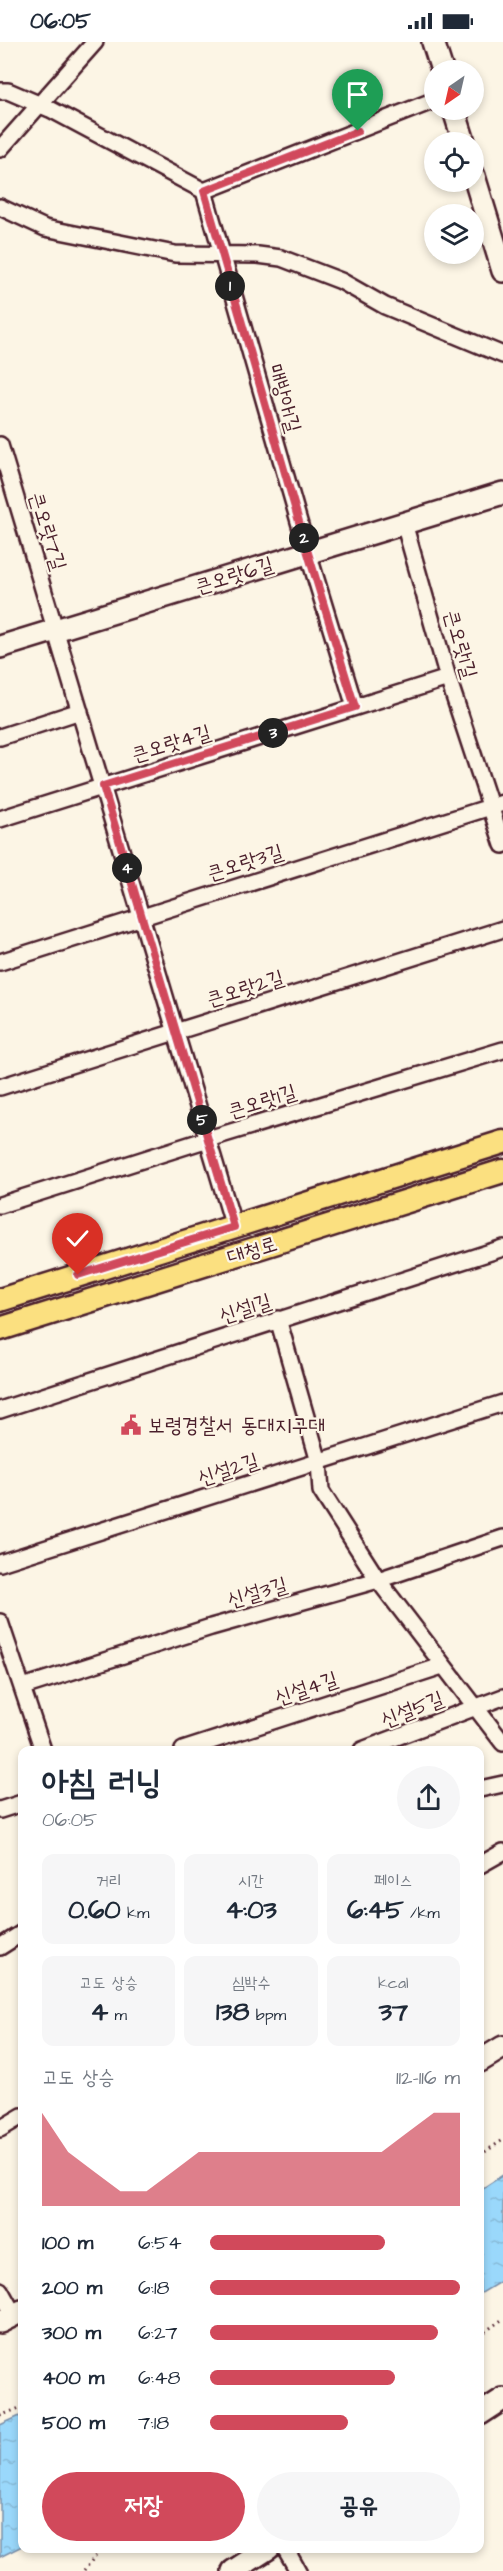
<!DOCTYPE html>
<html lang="ko">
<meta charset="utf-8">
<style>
:root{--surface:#fff;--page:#f6f6f7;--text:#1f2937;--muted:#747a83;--accent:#d1495b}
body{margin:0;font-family:"Architects Daughter","Poor Story",sans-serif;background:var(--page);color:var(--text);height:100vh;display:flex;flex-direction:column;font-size:22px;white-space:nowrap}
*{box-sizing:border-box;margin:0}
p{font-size:20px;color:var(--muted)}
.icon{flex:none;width:33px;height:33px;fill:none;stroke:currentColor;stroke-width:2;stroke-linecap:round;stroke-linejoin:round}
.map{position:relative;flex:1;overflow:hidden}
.panel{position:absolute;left:18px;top:1704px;width:466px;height:807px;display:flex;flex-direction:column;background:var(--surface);border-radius:12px;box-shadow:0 3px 9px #0003}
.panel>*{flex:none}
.needle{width:39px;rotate:214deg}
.buttons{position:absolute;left:424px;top:18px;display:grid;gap:12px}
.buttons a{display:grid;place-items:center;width:60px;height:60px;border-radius:50%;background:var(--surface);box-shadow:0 3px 9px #0003;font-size:30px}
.pin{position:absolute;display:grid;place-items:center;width:51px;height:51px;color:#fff;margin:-62px -26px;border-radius:50% 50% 50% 0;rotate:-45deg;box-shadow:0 0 6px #0007}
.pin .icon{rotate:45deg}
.km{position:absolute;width:30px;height:30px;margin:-15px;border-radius:50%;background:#222;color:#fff;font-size:16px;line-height:30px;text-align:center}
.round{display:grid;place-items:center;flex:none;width:63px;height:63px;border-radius:32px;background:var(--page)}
.overview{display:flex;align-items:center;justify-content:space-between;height:102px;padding:0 24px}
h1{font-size:33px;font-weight:700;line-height:45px}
.metrics{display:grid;grid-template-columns:repeat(3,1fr);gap:9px;height:102px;padding:6px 24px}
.metrics div{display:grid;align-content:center;border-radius:12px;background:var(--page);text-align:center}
.metrics b{font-size:26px;font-weight:700}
.metrics small{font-size:16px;font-weight:400}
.metrics p{font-size:16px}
.chart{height:168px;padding:12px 24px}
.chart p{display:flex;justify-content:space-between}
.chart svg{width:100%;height:108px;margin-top:6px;fill:var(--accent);opacity:.7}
.cta{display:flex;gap:12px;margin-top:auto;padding:12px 24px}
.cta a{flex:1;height:69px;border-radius:36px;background:var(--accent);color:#fff;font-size:24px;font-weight:700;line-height:69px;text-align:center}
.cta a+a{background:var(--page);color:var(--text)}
ul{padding:0 24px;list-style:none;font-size:20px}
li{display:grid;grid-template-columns:96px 72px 1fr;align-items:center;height:45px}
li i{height:15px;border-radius:8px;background:var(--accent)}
.status{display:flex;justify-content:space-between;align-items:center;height:42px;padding:0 30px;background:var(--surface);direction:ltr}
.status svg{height:16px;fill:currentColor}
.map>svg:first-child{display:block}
.water{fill:url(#water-ripples);stroke:#7a8ea8;stroke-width:1.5}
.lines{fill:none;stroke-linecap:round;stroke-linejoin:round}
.street-casing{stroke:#4a1f2b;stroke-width:20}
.secondary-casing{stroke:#4a1f2b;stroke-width:26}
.primary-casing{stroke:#4a1f2b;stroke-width:27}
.path{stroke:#4a1f2b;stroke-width:3;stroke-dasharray:1.5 4.5;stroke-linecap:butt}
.street{stroke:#fcf5e5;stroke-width:15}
.secondary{stroke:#fcf5e5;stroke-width:21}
.primary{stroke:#fbe080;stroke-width:22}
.route-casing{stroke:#fff;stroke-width:12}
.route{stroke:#d1495b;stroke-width:8}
.labels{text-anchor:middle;stroke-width:4.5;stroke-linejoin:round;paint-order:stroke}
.street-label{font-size:21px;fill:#4a1f2b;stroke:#fcf5e5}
.poi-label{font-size:21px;fill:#4a1f2b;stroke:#fcf5e5;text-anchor:start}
</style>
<div class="status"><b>06:05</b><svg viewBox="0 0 49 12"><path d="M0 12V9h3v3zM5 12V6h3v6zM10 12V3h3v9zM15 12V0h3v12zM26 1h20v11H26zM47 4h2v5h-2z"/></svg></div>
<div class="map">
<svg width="503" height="2529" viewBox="0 0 503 2529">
<defs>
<pattern id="water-ripples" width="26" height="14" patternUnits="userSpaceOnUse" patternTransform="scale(1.5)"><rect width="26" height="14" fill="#9ad8fb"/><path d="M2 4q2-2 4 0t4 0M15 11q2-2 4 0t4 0" fill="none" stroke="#86b9d7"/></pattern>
</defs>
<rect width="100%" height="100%" fill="#fcf5e5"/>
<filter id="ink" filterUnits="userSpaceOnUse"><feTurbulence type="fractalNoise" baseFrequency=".0167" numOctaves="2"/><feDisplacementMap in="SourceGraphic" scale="12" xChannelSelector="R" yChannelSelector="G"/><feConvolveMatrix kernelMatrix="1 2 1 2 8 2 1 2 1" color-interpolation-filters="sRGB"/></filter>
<g filter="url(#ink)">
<path class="water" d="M503 2133V2238L480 2252V2148Z
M22 2373V2504L0 2515V2383Z"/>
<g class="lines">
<g class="street-casing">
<path id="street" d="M0 49H8L50 67 204 149
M0 107 95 0
M0 165 45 186 175 212 258 213 281 216 341 239 385 264 503 313
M0 403 234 1185
M404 481 448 636 503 803
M355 665 308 511 204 149 435 58
M0 695 80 669
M0 777 448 636
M0 920 503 761
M0 1045 503 887
M0 1163 208 1097 503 1008
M278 1277 319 1420 321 1449 378 1538 503 1701
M0 1368 503 1206
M0 1521 503 1361
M0 1580 43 1708
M23 1645 211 1585 378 1538 503 1496
M183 1708 442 1624
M362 1708 503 1655
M480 1747 503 1742
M0 1768 22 1761
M480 1823 503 1810
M0 1905 22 1891
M0 2087 22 2074
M0 2248 14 2273
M285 2506 298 2529"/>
</g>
<g class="secondary-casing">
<path id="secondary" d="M433 0 442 28
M454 68 464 100
M474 134 503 229
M0 605 503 451
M480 2019 503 2005
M0 2280 22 2269
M480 2372 503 2357
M233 2529 269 2506"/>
</g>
<g class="primary-casing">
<path id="primary" d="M0 1258 503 1100
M0 1287 503 1129"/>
</g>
<path class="path" d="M480 2113 503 2098
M480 2293 503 2277
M0 2374 22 2365
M84 2529 101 2506"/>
<use href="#street" class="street"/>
<use href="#secondary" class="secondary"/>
<use href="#primary" class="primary"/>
</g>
</g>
<g class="lines" filter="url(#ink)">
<g class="route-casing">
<path id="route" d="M78 1233 234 1185 103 744 355 665 308 511 204 149 358 89"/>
</g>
<use href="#route" class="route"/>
</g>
<defs>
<g id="civic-bare" transform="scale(1.62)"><path d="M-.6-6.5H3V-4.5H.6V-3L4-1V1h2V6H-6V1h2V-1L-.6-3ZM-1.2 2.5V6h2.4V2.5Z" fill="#d1495b" stroke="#fcf5e5" stroke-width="2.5" paint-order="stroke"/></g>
</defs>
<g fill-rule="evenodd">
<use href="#civic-bare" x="131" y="1383"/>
</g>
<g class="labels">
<g class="street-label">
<text transform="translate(285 356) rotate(74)" y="7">매방아1길</text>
<text transform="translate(48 489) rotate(73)" y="7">큰오랏7길</text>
<text transform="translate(234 533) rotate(-17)" y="7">큰오랏6길</text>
<text transform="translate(461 602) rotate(74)" y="7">큰오랏1길</text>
<text transform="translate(171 701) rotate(-17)" y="7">큰오랏4길</text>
<text transform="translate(245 820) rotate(-17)" y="7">큰오랏3길</text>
<text transform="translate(245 946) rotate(-17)" y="7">큰오랏2길</text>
<text transform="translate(262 1059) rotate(-17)" y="7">큰오랏1길</text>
<text transform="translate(252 1208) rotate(-17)" y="7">대청로</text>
<text transform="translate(245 1266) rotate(-18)" y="7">신설1길</text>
<text transform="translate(228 1427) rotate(-18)" y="7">신설2길</text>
<text transform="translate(257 1550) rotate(-16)" y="7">신설3길</text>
<text transform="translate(306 1646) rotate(-18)" y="7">신설4길</text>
<text transform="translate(412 1667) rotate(-21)" y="7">신설5길</text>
</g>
<g class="poi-label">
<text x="148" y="1390">보령경찰서 동대지구대</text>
</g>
</g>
</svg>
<div class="buttons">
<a><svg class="needle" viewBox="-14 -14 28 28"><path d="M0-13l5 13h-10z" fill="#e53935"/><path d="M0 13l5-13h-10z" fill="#747a83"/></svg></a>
<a><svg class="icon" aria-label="locate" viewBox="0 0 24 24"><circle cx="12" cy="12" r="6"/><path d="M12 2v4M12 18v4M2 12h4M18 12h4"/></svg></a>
<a><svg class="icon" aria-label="layers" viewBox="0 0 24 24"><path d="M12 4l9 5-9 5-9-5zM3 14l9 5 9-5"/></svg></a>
</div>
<div class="pin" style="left:358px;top:89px;background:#1e9e55"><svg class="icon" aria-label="arrive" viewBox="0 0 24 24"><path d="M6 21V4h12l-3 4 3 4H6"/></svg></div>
<div class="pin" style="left:78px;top:1233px;background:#d93025"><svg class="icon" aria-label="check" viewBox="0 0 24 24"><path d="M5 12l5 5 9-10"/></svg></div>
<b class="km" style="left:230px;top:244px">1</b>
<b class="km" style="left:304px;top:496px">2</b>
<b class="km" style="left:273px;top:691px">3</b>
<b class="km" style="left:127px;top:826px">4</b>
<b class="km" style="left:202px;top:1078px">5</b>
<section class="panel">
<div class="overview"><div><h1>아침 러닝</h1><p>06:05</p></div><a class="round"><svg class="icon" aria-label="share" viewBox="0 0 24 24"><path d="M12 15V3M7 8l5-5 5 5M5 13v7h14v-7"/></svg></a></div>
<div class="metrics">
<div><p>거리</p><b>0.60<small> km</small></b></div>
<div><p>시간</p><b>4:03</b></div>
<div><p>페이스</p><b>6:45<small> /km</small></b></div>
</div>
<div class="metrics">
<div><p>고도 상승</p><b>4<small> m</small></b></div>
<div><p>심박수</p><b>138<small> bpm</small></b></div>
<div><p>kcal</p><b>37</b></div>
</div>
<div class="chart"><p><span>고도 상승</span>112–116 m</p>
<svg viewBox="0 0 160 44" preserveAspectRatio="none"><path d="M0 44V6L10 22L20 30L30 38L40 38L50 30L60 22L70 22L80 22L90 22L100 22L110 22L120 22L130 22L140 14L150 6L160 6V44z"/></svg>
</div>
<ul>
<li><b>100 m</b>6:54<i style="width:70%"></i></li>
<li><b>200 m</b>6:18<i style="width:100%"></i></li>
<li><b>300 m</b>6:27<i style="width:91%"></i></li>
<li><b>400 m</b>6:48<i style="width:74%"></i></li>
<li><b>500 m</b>7:18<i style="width:55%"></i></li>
</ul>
<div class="cta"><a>저장</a><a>공유</a></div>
</section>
</div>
